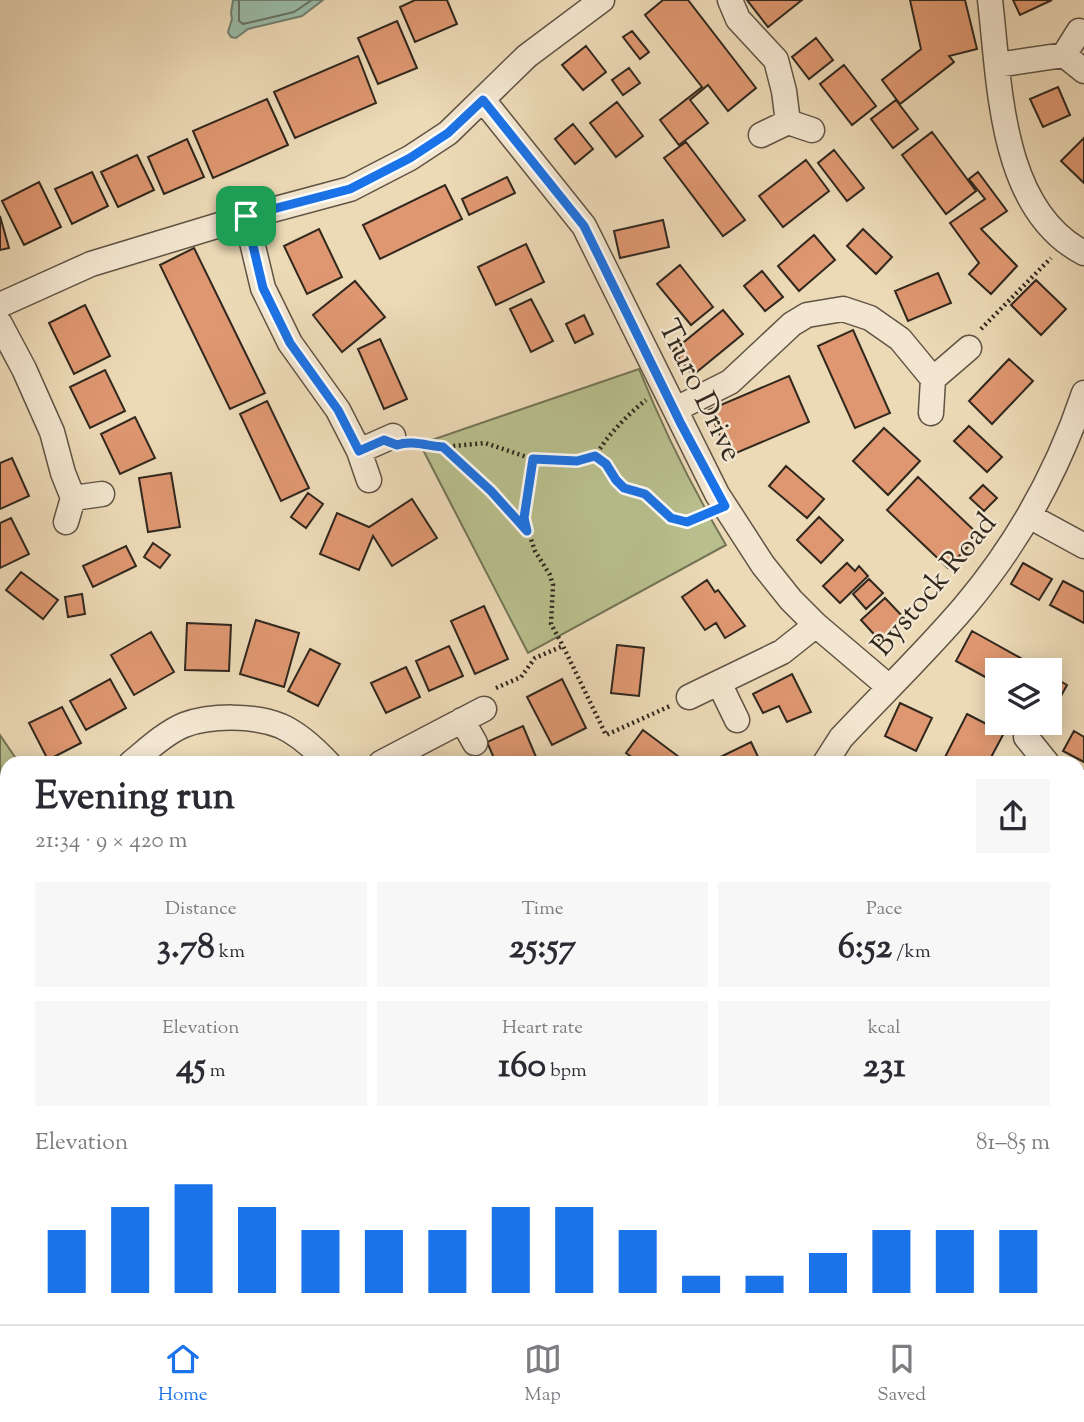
<!DOCTYPE html>
<meta charset="utf-8">
<style>
:root{--surface:#fff;--page:#f7f7f7;--text:#2b2b33;--muted:#7c7c81;--line:#e1e1e2;--accent:#1a73e8}
body{margin:0;font-family:"Sorts Mill Goudy",serif;background:var(--page);color:var(--text);height:100vh;display:flex;flex-direction:column;font-size:26px;white-space:nowrap}
*{box-sizing:border-box;margin:0}
p{font-size:23px;color:var(--muted)}
.icon{flex:none;width:38px;height:38px;fill:none;stroke:currentColor;stroke-width:2;stroke-linecap:round;stroke-linejoin:round}
.map{position:relative;flex:1;overflow:hidden}
.panel{position:absolute;left:0px;top:756px;width:1085px;height:569px;display:flex;flex-direction:column;background:var(--surface);border-radius:21px 21px 0 0;box-shadow:0 4px 18px #0003}
.panel>*{flex:none}
.buttons{position:absolute;left:985px;top:658px;display:grid;gap:14px}
.buttons a{display:grid;place-items:center;width:77px;height:77px;border-radius:0px;background:var(--surface);box-shadow:0 4px 18px #0003;font-size:35px}
.pin{position:absolute;display:grid;place-items:center;width:60px;height:60px;color:#fff;margin:-30px;border-radius:14px;box-shadow:0 4px 10px #0006}
.round{display:grid;place-items:center;flex:none;width:74px;height:74px;border-radius:0px;background:var(--page)}
.head{display:flex;align-items:center;justify-content:space-between;height:119px;padding:0 35px}
h1{font-size:38px;font-weight:700;line-height:52px}
.metrics{display:grid;grid-template-columns:repeat(3,1fr);gap:10px;height:119px;padding:7px 35px}
.metrics div{display:grid;align-content:center;border-radius:0px;background:var(--page);text-align:center}
.metrics b{font-size:35px;font-weight:700}
.metrics small{font-size:19px;font-weight:400}
.metrics p{font-size:19px}
.chart{height:196px;padding:14px 35px}
.chart p{display:flex;justify-content:space-between}
.chart svg{width:100%;height:126px;margin-top:7px;stroke:var(--accent);stroke-width:6}
.tabs{display:flex;justify-content:space-around;align-items:center;height:98px;border-top:2px solid var(--line);background:var(--surface);font-size:19px;color:var(--muted)}
.tabs a{display:grid;justify-items:center;gap:4px}
.tabs .on{color:var(--accent)}
.map>svg:first-child{display:block}
.green{fill:#b8bf8d;stroke:#747456;stroke-width:2}
.water{fill:#9abba8;stroke:#708071;stroke-width:2}
.lines{fill:none;stroke-linecap:round;stroke-linejoin:round}
.shore{stroke:#667263;stroke-width:2}
.building{fill:#de9770;stroke:#31281e;stroke-width:2}
.minor-casing{stroke:#605444;stroke-width:27}
.path{stroke:#31281e;stroke-width:4.5;stroke-dasharray:2 3.5;stroke-linecap:butt}
.minor{stroke:#f3e6d0;stroke-width:24}
.route-casing{stroke:#fff;stroke-width:14}
.route{stroke:#1a73e8;stroke-width:9}
.labels{text-anchor:middle;stroke-width:5;stroke-linejoin:round;paint-order:stroke}
.street-label{font-size:30px;fill:#31281e;stroke:#f3e6d0}
</style>
<div class="map">
<svg width="1084" height="1324" viewBox="0 0 1084 1324">
<rect width="100%" height="100%" fill="#ecd9b6"/>
<filter id="stains"><feTurbulence type="fractalNoise" baseFrequency=".00286" numOctaves="4"/><feColorMatrix values="0 0 0 0 .2 0 0 0 0 .09 0 0 0 0 .02 0 0 0 .5 -.17"/></filter>
<radialGradient id="worn" r=".72"><stop offset=".6" stop-color="#630" stop-opacity="0"/><stop offset="1" stop-color="#630" stop-opacity=".3"/></radialGradient>
<path class="green" d="M639 369C663 429 693 489 726 545L528 653 420 444Z
M0 735 19 763H7V1132L0 1134Z"/>
<path class="water" d="M233 0H323L302 16 248 29 236 38 231 37 228 32 232 19 231 13Z"/>
<g class="lines">
<path class="shore" d="M239 0V21L243 24 294 12 312 0"/>
</g>
<path class="building" d="M415 0H447L457 24 415 42 400 7Z
M663 0H688L756 88 728 111 708 85 690 100 708 123 679 145 660 120 702 87 645 15Z
M747 0H802L768 27Z
M910 0H965L977 49 949 56 954 62 900 104 882 80 921 49Z
M1013 0H1052L1020 15Z
M397 21 417 68 378 84 358 38Z
M632 31 649 52 640 59 623 37Z
M816 38 833 60 809 79 792 57Z
M586 46 606 72 583 90 562 65Z
M358 56 376 103 295 138 274 92Z
M844 65 876 106 852 125 820 84Z
M629 68 640 83 623 95 612 80Z
M1058 87 1070 115 1043 127 1030 99Z
M267 99 288 145 213 178 193 131Z
M896 100 918 129 893 148 871 119Z
M617 102 643 136 616 157 590 123Z
M573 124 593 149 575 164 555 139Z
M932 132 976 191 946 214 902 155Z
M1084 138V183L1061 161Z
M187 139 204 177 164 194 148 157Z
M686 142 745 220 723 236 664 158Z
M834 150 864 188 847 201 818 163Z
M137 155 154 190 118 207 101 172Z
M806 160 829 191 783 227 759 196Z
M92 172 108 206 72 224 55 189Z
M978 172 1007 211 981 229 1017 266 991 294 969 274 979 263 950 223 985 199 969 179Z
M507 177 515 193 469 215 462 199Z
M39 182 61 227 24 245 2 201Z
M445 185 462 219 380 259 363 225Z
M0 216 9 248 0 250Z
M663 220 669 247 620 258 614 231Z
M319 229 342 277 307 294 284 246Z
M863 229 892 257 876 274 847 246Z
M814 235 835 260 799 291 778 266Z
M526 244 544 282 496 305 478 267Z
M194 248 265 393 230 409 160 265Z
M680 265 713 307 691 325 657 284Z
M762 271 783 297 765 311 744 286Z
M938 273 951 303 908 321 895 291Z
M1036 280 1066 309 1041 335 1011 305Z
M355 281 385 317 342 352 313 315Z
M531 299 553 341 531 352 510 309Z
M85 305 110 356 74 374 49 323Z
M723 310 743 334 693 375 673 351Z
M584 315 593 334 575 343 566 324Z
M853 330 890 413 855 428 818 346Z
M380 339 407 399 384 409 358 349Z
M1009 359 1033 381 992 424 969 401Z
M105 370 125 411 90 428 70 387Z
M789 376 809 422 729 456 709 410Z
M267 401 309 488 281 501 240 414Z
M135 417 155 458 120 474 101 434Z
M969 426 1002 457 987 472 954 441Z
M884 428 920 461 888 495 853 461Z
M12 458 29 496 0 509V463Z
M786 466 824 499 807 518 769 486Z
M171 473 180 527 148 532 139 478Z
M918 477 979 535 948 568 887 510Z
M983 485 997 498 984 511 970 498Z
M308 493 323 504 306 528 291 517Z
M412 499 437 538 392 566 373 536 359 570 320 554 337 513 369 527Z
M819 517 843 540 821 563 797 540Z
M11 518 29 554 0 568V523Z
M153 543 170 555 160 568 144 557Z
M126 546 136 566 93 587 83 566Z
M847 563 855 571 859 566 868 576 840 603 823 586Z
M1023 563 1052 579 1039 600 1011 584Z
M21 572 58 600 43 619 6 590Z
M869 579 883 593 866 609 853 594Z
M707 580 715 592 718 590 745 626 725 638 716 623 705 630 682 597Z
M1063 581 1084 592V623L1050 605Z
M82 594 85 614 68 617 65 597Z
M885 598 905 619 881 642 861 620Z
M484 606 508 659 475 674 451 621Z
M256 620 299 633 284 687 240 674Z
M187 623 231 625 229 671 185 670Z
M972 631 1042 670H998V684L956 661Z
M151 632 174 672 134 695 111 655Z
M617 645 644 648 639 696 611 693Z
M449 646 463 676 429 691 416 661Z
M310 649 340 664 318 706 288 691Z
M406 667 420 697 386 713 371 683Z
M792 674 811 712 787 722 779 706 763 713 753 694Z
M1050 675 1067 685 1051 714H1050Z
M110 679 126 708 86 730 70 701Z
M562 679 586 728 552 745 527 697Z
M900 703 932 718 916 751 885 736Z
M62 707 81 743 48 760 29 723Z
M967 714 1004 733 988 763H942Z
M523 726 536 757 522 763H496L487 742Z
M643 730 687 763H640L626 753Z
M1074 731 1084 737V762L1063 751Z
M751 742 761 763H708Z
M1078 806 1084 808V867L1078 864Z
M1078 873 1084 880V902L1078 907Z
M1084 915V953L1078 949V925Z
M0 1260H7V1307L0 1306Z
M991 1318H1031L1028 1324H988Z
M1049 1318H1073L1084 1324H1045Z"/>
<g class="lines">
<g class="minor-casing">
<path id="minor" d="M730 0 738 19 776 60 784 91 788 122
M990 0C1000 83 999 209 1084 253
M1064 55 1079 31
M997 65 1064 55 1084 71
M483 100 584 226 717 494 763 565 791 600 816 625 889 687
M761 135 788 122 812 130
M246 217 263 288 290 343 338 410 359 451
M0 305 91 264 246 217 350 189 410 158 448 133 527 56 602 0
M0 324 24 369 52 432 63 473 73 498 66 522
M676 409 730 382 792 324 807 315 843 309 870 318 900 339 933 379
M931 413 933 379 969 348
M369 480 359 451 393 436
M73 498 102 494
M1029 516 1084 546
M719 683 737 720
M689 697 782 652 816 625
M462 720 475 743
M1026 737 1047 763
M131 763C147 750 165 733 184 725 211 715 254 715 281 726 299 734 315 749 328 763
M381 763 484 709
M825 763 841 738C882 694 926 652 965 606 1018 543 1058 471 1084 393
M1078 781 1084 784
M1078 1035 1084 1031
M0 1151H7
M1078 1248 1084 1252"/>
</g>
<path class="path" d="M981 329 1051 258
M415 444 443 447 485 443 533 459 587 460C597 455 600 448 606 440 618 425 632 411 646 400
M443 447 491 491 527 530
M595 456C605 463 609 473 617 481 625 489 633 489 642 493 671 508 663 530 706 515
M533 459 524 518 535 551 550 575 553 585 551 624 563 646
M496 688 521 677 535 658 563 646 606 735 670 706"/>
<use href="#minor" class="minor"/>
</g>
<g class="lines">
<g class="route-casing">
<path id="route" d="M483 100 584 226 680 422 725 506 687 522 671 518 645 494 624 488 616 480 606 464 595 456 577 461 533 459 524 518 527 531 491 491 443 447C428 446 411 440 397 445L384 440 359 451 338 410 290 343 263 288 246 216 350 189 410 158 448 133Z"/>
</g>
<use href="#route" class="route"/>
</g>
<g class="labels">
<g class="street-label">
<text transform="translate(701 390) rotate(64)" y="10">Truro Drive</text>
<text transform="translate(933 584) rotate(-50)" y="10">Bystock Road</text>
</g>
</g>
<rect width="100%" height="100%" filter="url(#stains)"/>
<rect width="100%" height="100%" fill="url(#worn)"/>
</svg>
<div class="buttons">
<a><svg class="icon" aria-label="layers" viewBox="0 0 24 24"><path d="M12 4l9 5-9 5-9-5zM3 14l9 5 9-5"/></svg></a>
</div>
<div class="pin" style="left:246px;top:216px;background:#1e9e55"><svg class="icon" aria-label="arrive" viewBox="0 0 24 24"><path d="M6 21V4h12l-3 4 3 4H6"/></svg></div>
<section class="panel">
<div class="head"><div><h1>Evening run</h1><p>21:34 · 9 × 420 m</p></div><a class="round"><svg class="icon" aria-label="share" viewBox="0 0 24 24"><path d="M12 15V3M7 8l5-5 5 5M5 13v7h14v-7"/></svg></a></div>
<div class="metrics">
<div><p>Distance</p><b>3.78<small> km</small></b></div>
<div><p>Time</p><b>25:57</b></div>
<div><p>Pace</p><b>6:52<small> /km</small></b></div>
</div>
<div class="metrics">
<div><p>Elevation</p><b>45<small> m</small></b></div>
<div><p>Heart rate</p><b>160<small> bpm</small></b></div>
<div><p>kcal</p><b>231</b></div>
</div>
<div class="chart"><p><span>Elevation</span>81–85 m</p>
<svg viewBox="0 0 160 44" preserveAspectRatio="none"><path d="M5 44V22M15 44V14M25 44V6M35 44V14M45 44V22M55 44V22M65 44V22M75 44V14M85 44V14M95 44V22M105 44V38M115 44V38M125 44V30M135 44V22M145 44V22M155 44V22"/></svg>
</div>
</section>
</div>
<nav class="tabs">
<a class="on"><svg class="icon" aria-label="home" viewBox="0 0 24 24"><path d="M3 11l9-7 9 7M6 9v11h12V9"/></svg>Home</a>
<a><svg class="icon" aria-label="map" viewBox="0 0 24 24"><path d="M3 6l6-2 6 2 6-2v14l-6 2-6-2-6 2zM9 4v14M15 6v14"/></svg>Map</a>
<a><svg class="icon" aria-label="saved" viewBox="0 0 24 24"><path d="M7 4h10v16l-5-4-5 4z"/></svg>Saved</a>
</nav>
